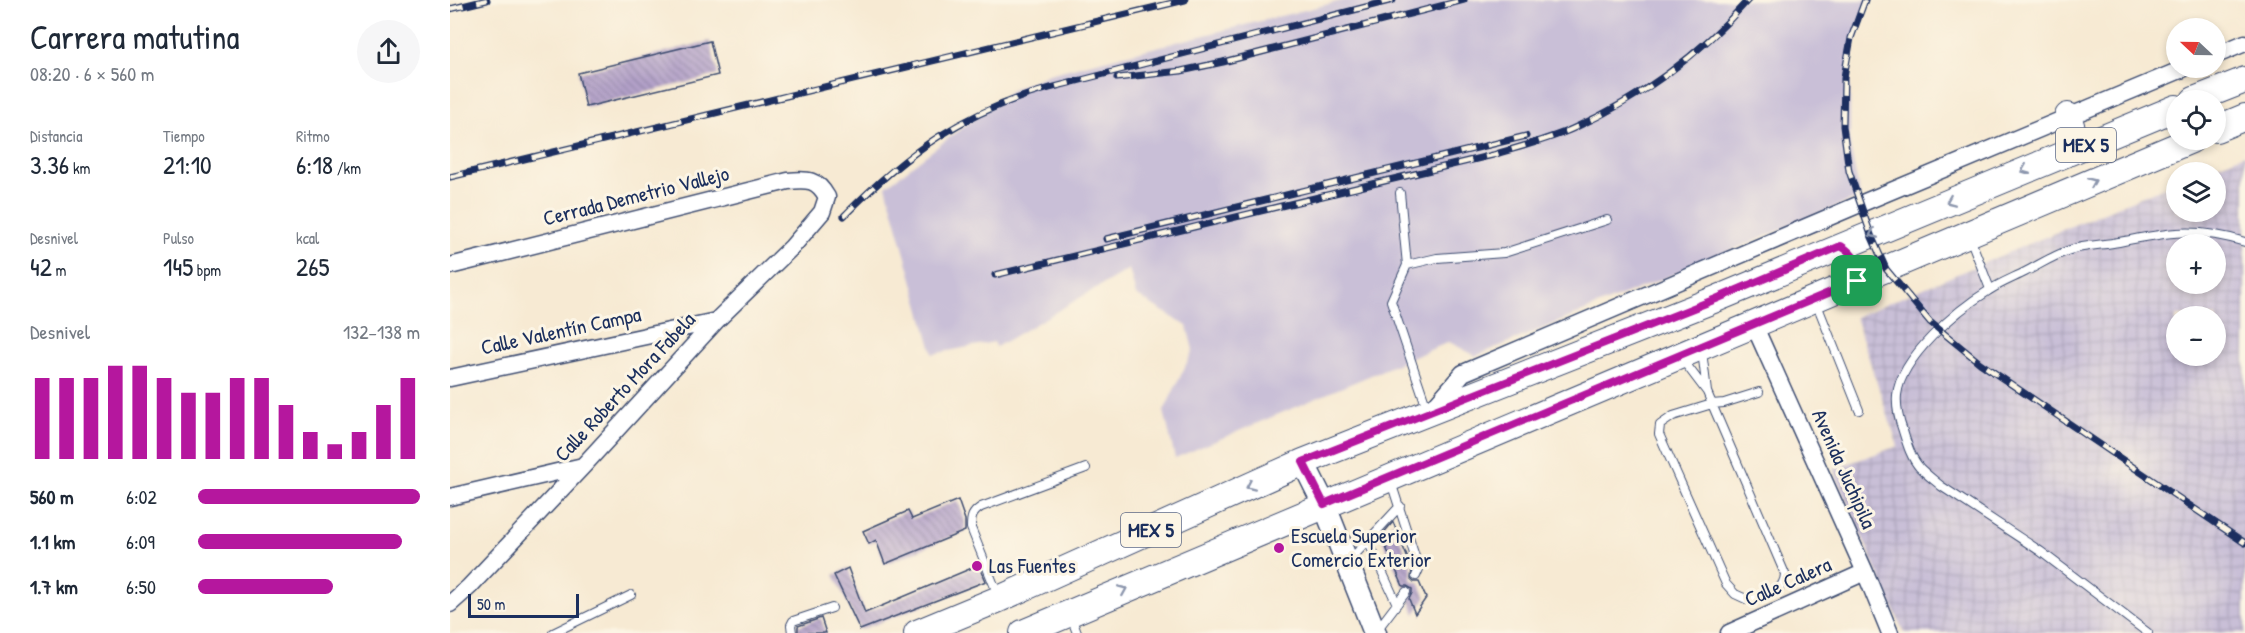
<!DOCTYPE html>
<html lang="es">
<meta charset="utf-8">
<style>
:root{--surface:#fff;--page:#f6f6f7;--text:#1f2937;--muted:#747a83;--accent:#b5179e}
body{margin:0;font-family:"Patrick Hand",sans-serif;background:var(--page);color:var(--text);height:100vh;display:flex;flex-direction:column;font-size:22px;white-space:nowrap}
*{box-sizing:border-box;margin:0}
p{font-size:20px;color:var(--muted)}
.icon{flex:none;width:33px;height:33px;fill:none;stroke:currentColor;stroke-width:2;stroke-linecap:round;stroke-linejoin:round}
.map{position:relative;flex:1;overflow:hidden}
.panel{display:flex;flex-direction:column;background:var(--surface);width:450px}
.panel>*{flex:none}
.needle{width:39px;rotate:292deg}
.controls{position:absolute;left:1716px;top:18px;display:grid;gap:12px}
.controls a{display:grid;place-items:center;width:60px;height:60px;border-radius:50%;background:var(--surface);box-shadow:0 3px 9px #0003;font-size:30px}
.scale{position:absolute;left:18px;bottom:15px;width:111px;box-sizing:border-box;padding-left:6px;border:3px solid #1b2f5e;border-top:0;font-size:16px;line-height:21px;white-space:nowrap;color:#1b2f5e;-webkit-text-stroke:4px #fcf5e5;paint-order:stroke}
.pin{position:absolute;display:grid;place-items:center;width:51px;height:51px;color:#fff;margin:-26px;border-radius:12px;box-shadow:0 3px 9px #0006}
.round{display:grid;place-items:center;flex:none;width:63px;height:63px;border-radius:32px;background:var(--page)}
.overview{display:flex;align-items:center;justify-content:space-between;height:102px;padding:0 30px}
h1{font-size:33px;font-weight:600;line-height:45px}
.stats{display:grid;grid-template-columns:repeat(3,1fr);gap:9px;height:102px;padding:6px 30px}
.stats div{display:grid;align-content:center}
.stats b{font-size:26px;font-weight:600}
.stats small{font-size:16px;font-weight:400}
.stats p{font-size:16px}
.chart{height:168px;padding:12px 30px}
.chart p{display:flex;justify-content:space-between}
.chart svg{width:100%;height:108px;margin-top:6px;stroke:var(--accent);stroke-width:6}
ul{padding:0 30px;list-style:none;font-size:20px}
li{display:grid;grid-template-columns:96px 72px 1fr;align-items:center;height:45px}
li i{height:15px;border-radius:8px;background:var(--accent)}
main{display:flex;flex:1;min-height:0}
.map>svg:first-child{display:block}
.industrial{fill:url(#industrial-grid);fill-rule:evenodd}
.railway{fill:#c9bfd7}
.building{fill:url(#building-back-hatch)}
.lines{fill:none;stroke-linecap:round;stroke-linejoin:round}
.lane-casing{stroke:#3c4b70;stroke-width:10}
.street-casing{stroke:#3c4b70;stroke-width:19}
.secondary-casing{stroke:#3c4b70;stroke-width:25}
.primary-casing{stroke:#3c4b70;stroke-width:28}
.lane{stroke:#fff;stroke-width:8}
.street{stroke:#fff;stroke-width:16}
.secondary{stroke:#fff;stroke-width:22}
.primary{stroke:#fff;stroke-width:26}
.rail-casing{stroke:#1b2f5e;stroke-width:7}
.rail{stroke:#fcf5e5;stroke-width:4.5;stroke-dasharray:14;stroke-linecap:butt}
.oneway{stroke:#8d97ae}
.route-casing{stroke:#fff;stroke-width:12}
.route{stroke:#b5179e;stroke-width:8}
.poi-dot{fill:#b5179e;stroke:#fcf5e5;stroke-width:2}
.labels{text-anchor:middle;stroke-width:6;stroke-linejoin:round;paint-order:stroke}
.shield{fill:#fcf5e5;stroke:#5e6a86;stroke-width:1.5}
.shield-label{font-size:20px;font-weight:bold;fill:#1b2f5e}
.street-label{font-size:21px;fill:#1b2f5e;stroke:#fcf5e5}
.poi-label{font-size:21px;fill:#1b2f5e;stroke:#fcf5e5;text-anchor:start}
</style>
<main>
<section class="panel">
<div class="overview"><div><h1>Carrera matutina</h1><p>08:20 · 6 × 560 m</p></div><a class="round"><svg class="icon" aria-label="share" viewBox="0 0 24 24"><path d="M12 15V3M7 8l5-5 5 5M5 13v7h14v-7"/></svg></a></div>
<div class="stats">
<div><p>Distancia</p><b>3.36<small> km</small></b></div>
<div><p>Tiempo</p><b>21:10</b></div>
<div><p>Ritmo</p><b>6:18<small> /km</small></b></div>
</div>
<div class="stats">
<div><p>Desnivel</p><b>42<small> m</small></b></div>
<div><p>Pulso</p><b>145<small> bpm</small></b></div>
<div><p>kcal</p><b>265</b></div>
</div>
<div class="chart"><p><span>Desnivel</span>132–138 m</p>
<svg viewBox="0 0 160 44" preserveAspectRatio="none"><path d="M5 44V11M15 44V11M25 44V11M35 44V6M45 44V6M55 44V11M65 44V17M75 44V17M85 44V11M95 44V11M105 44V22M115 44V33M125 44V38M135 44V33M145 44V22M155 44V11"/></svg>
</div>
<ul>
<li><b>560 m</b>6:02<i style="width:100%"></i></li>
<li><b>1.1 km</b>6:09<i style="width:92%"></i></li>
<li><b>1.7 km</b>6:50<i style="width:61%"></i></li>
</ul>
</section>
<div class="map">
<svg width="1795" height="633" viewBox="0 0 1795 633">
<defs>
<pattern id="industrial-grid" width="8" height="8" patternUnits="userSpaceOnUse" patternTransform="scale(1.5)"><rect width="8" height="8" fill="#c9bfd7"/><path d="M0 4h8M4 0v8" fill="none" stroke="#aca4bb"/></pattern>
<pattern id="building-back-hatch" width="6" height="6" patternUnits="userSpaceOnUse" patternTransform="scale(1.5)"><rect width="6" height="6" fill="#b2a0c8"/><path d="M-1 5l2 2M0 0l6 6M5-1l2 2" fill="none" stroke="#9083a6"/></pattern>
</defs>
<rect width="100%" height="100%" fill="#fcf5e5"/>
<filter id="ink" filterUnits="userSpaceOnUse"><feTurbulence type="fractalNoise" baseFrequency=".0167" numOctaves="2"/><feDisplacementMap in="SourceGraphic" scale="12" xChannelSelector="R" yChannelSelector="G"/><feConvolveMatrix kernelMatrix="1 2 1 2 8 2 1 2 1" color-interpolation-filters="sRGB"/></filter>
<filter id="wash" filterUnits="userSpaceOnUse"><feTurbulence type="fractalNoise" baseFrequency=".008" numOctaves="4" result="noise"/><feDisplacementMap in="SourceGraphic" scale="24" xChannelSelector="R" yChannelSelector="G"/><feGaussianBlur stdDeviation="1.35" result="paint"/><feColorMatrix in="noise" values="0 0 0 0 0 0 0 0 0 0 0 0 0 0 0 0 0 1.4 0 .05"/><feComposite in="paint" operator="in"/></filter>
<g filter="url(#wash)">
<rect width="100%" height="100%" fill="#f7ead3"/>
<path class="industrial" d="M1795 154V633H1454L1383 469 1448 446 1405 317 1726 182V212H1766V172H1750ZM1726 244H1766V284H1726ZM1726 316H1766V356H1726Z"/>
<path class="railway" d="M895 0H1420L1408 27 1400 68V146L1410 197 1026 356 999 342 725 458 714 411 743 350 737 326 686 295 679 269 546 347 544 342 483 354 436 186 563 89 599 74Z"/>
<g id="blocks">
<path class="building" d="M260 41 268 75 136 107 128 73Z
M508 500 515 520V531L435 564 426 540 419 544 413 531 458 511 462 519Z
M943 522 962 569 961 579 964 582H969L976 598 965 614 959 599 962 593V589L957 586H953L931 536Z
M529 565 536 581 410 630 384 575 398 568 415 613Z
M371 618 376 633H348V626Z"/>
</g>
</g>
<g filter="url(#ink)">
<use href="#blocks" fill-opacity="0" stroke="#3c4b70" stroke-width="1.5"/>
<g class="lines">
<g class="lane-casing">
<path id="lane" d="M950 193 957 265 987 258 1054 253 1157 220
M1520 238 1540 289
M957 265 941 301 978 411
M1366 302 1409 410
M1252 351 1257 392
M1232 359 1257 392 1262 404 1223 416 1210 425 1209 434 1276 584 1285 594 1298 600C1314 595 1334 594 1335 574L1262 404 1274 403 1309 392
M941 482 969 569 966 576
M918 541 947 604
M900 560 950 506
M548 595 521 528C521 517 522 513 531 507L636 468
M621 617 627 633
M927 630 956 592
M103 633 181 595
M342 633 341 625 343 621 382 608
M1698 633 1590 551 1491 486C1484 480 1476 474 1470 468 1461 458 1457 444 1453 431 1449 420 1446 406 1447 395 1451 357 1507 310 1538 291 1550 283 1563 278 1575 272 1589 265 1604 255 1620 250 1636 245 1653 245 1669 242 1718 232 1746 227 1795 242"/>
</g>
<g class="street-casing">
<path id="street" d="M1766 55 1795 43
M0 266 338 181C358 179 367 179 377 197L372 212 342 247 266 321 133 466 19 587 0 604
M1304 325 1415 572 1440 633
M0 378 266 321
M983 408 1013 373 1410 204 1735 68
M0 497 133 466
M1279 633 1415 572"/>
</g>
<g class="secondary-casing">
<path id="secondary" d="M853 462 874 504 925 633"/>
</g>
<g class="primary-casing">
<path id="primary" d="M1744 100 1795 80
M1618 116 1628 148
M1766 129 1795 117
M467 633 549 599 853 462 1266 299 1726 108
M573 633 1741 140"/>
</g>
<use href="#lane" class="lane"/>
<use href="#street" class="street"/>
<use href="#secondary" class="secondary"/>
<use href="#primary" class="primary"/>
<g class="rail-casing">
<path id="rail" d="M1415 0 1401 38 1394 77 1393 126 1399 171 1421 235 1436 269 1480 322 1530 363 1795 543
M0 9 37 0
M667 78 731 71 773 62 1014 0
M0 177 735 0
M394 216C457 152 513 112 600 88L943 0
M656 239 1076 136
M545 275 1043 155C1069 147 1097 140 1122 129 1191 98 1248 57 1298 0"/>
</g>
<use href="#rail" class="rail"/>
</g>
<defs><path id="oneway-chevron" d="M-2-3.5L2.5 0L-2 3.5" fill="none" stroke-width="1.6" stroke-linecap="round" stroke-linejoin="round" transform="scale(1.5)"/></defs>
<g class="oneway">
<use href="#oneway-chevron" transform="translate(1575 170) rotate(158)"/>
<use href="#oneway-chevron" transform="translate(1642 182) rotate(-23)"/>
<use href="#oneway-chevron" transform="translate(1500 201) rotate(157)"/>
<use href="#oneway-chevron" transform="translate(1423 234) rotate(157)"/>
<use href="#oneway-chevron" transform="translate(800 486) rotate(156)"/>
<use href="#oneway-chevron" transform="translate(673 590) rotate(-23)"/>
</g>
</g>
<g class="lines" filter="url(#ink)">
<g class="route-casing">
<path id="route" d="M1391 246C1406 255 1409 264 1407 281L874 504 853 462 1266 299Z"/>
</g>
<use href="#route" class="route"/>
</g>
<g class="poi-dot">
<circle cx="829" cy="548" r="6"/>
<circle cx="527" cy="566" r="6"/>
</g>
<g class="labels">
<g class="shield">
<rect x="1606" y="128" width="60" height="34" rx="4.5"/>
<rect x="671" y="513" width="60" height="34" rx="4.5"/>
</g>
<g class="shield-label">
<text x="1636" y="152">MEX 5</text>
<text x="701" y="537">MEX 5</text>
</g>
<g class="street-label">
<text transform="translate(186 196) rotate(-14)" y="7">Cerrada Demetrio Vallejo</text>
<text transform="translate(111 331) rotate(-12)" y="7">Calle Valentín Campa</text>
<text transform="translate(175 387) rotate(-47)" y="7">Calle Roberto Mora Fabela</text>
<text transform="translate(1394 469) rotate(66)" y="7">Avenida Juchipila</text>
<text transform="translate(1338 582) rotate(-24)" y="7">Calle Calera</text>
</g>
<g class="poi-label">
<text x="841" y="543">Escuela Superior<tspan x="841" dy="24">Comercio Exterior</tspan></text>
<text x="539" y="573">Las Fuentes</text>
</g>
</g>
</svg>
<div class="controls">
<a><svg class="needle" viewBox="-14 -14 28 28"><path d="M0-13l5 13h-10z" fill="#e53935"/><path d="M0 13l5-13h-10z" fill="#747a83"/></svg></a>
<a><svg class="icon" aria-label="locate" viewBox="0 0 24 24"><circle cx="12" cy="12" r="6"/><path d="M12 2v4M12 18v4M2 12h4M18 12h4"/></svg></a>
<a><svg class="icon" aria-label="layers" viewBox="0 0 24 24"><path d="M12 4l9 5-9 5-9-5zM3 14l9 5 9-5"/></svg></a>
<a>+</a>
<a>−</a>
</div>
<div class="scale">50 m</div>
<div class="pin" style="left:1407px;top:281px;background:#1e9e55"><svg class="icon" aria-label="arrive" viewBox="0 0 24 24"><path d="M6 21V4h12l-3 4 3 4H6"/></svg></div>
</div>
</main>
